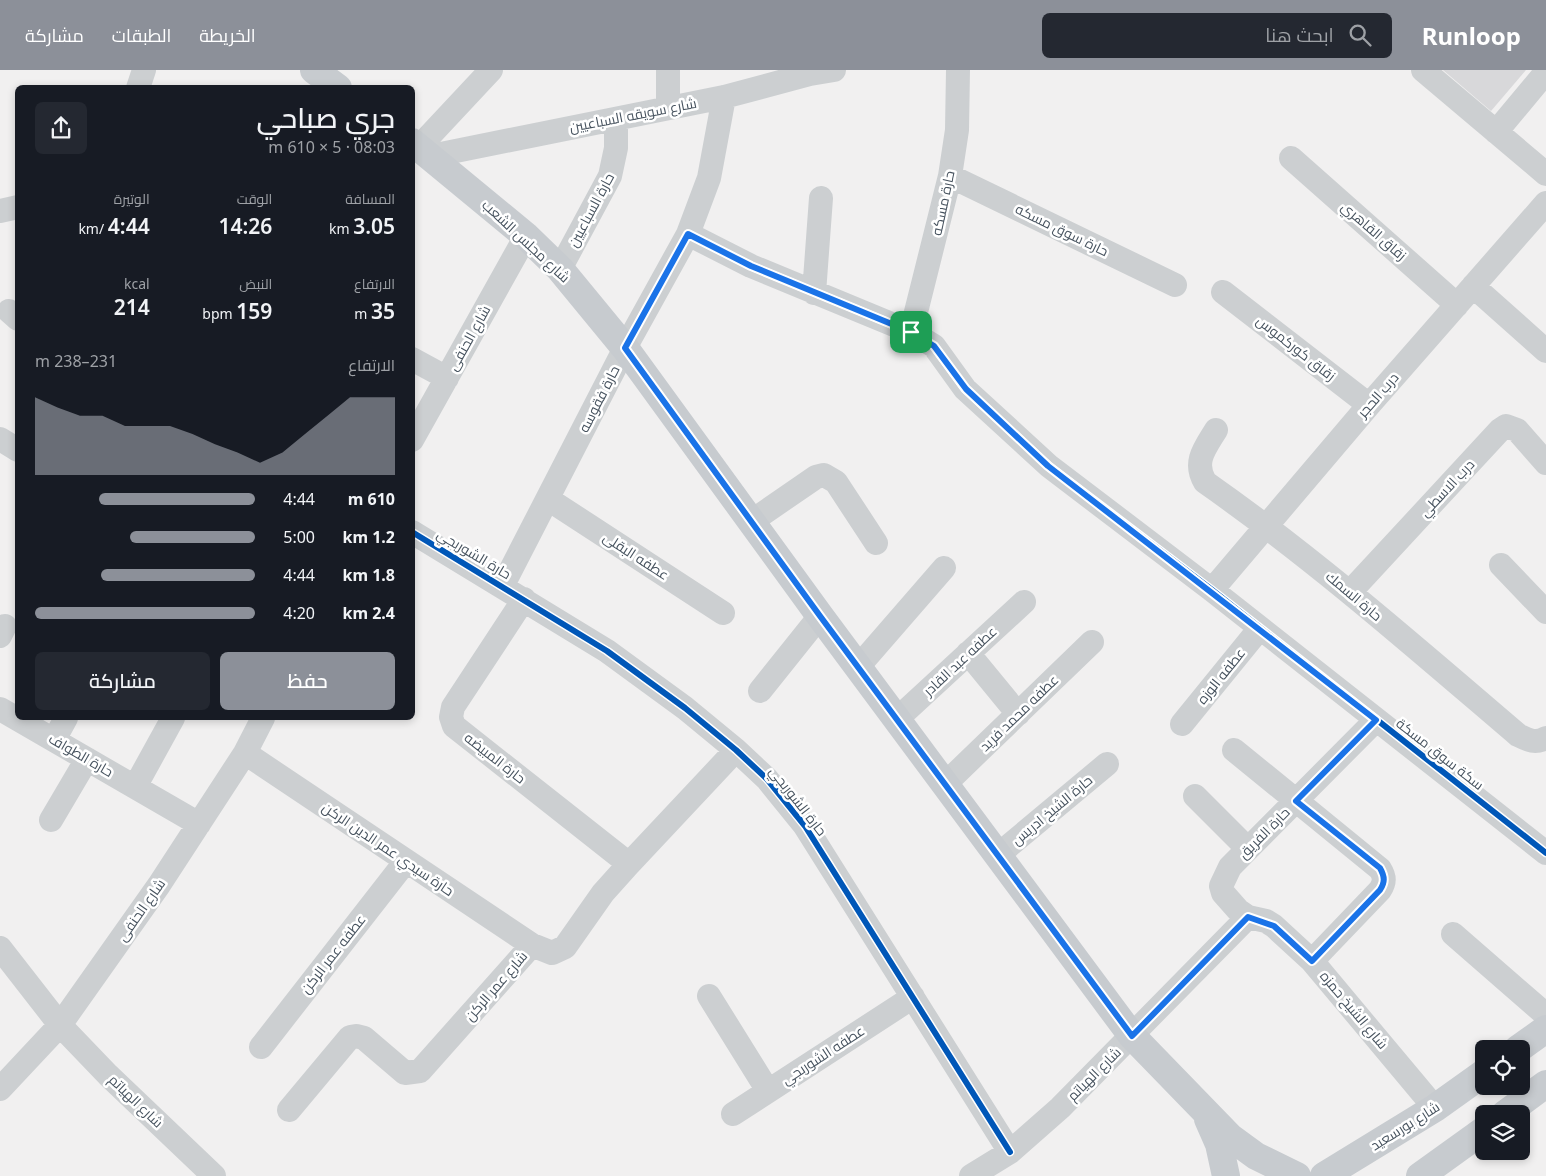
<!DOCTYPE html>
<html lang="ar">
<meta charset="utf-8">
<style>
:root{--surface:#171b24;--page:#242831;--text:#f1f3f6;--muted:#9ea1a6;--accent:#8c9099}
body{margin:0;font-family:"Noto Sans",Cairo,sans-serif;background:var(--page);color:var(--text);direction:rtl;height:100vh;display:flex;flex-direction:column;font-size:19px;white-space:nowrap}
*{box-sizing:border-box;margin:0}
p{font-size:16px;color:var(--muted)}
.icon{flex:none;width:28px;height:28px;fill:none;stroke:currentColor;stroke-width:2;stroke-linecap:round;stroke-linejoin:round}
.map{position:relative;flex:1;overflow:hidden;direction:ltr}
.details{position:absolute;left:15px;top:15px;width:400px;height:635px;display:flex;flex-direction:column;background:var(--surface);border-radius:8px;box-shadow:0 2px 8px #0003;direction:rtl}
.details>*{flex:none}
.controls{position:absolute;left:1475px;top:970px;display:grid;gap:10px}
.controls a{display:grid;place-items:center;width:55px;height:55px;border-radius:8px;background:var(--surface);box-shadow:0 2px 8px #0003;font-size:25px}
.pin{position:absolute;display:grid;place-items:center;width:42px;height:42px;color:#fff;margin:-21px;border-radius:10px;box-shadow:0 2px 8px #0006}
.round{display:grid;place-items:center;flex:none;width:52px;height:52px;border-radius:8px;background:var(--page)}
.overview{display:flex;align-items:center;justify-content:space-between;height:85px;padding:0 20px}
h1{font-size:28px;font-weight:600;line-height:38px}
.figures{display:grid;grid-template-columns:repeat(3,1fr);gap:8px;height:85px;padding:5px 20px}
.figures div{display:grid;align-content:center}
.figures b{font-size:21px;font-weight:600}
.figures small{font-size:14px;font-weight:400}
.figures p{font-size:14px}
.chart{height:140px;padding:10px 20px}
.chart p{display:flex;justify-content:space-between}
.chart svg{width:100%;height:90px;margin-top:5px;fill:var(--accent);opacity:.7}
.button{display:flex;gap:10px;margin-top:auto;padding:10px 20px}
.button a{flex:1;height:58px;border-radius:8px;background:var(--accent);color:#fff;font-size:20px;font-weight:600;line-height:58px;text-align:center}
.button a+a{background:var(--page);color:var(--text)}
ul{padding:0 20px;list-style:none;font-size:16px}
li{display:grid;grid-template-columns:80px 60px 1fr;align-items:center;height:38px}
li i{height:12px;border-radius:6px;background:var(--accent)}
header{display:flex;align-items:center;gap:30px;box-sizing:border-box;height:70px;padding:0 25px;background:var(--accent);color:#fff}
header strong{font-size:24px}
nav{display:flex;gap:28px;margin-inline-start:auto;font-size:18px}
.search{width:350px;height:45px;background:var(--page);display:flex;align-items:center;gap:12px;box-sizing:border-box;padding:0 18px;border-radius:8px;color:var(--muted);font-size:19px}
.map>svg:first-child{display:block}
.building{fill:#d8d8da}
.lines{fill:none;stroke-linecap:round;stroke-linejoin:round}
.minor{stroke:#cccfd1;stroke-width:24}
.primary{stroke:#c7cbcf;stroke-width:28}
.cycleway-casing{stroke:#fff;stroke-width:9}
.cycleway{stroke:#0057b8;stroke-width:6}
.route-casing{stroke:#fff;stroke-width:10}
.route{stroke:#1a73e8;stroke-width:6}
.labels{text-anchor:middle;stroke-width:5;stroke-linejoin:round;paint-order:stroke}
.street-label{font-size:14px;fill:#46525e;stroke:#fff}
</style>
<header>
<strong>Runloop</strong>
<div class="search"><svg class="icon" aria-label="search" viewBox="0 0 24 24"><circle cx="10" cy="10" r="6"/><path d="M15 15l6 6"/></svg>ابحث هنا</div>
<nav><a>الخريطة</a><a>الطبقات</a><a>مشاركة</a></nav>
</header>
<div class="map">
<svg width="1546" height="1106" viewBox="0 0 1546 1106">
<rect width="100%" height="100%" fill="#f1f0f0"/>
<path class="building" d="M1443 0H1526L1491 41Z"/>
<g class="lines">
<path class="minor" d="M668 0V38
M1423 0 1546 104
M138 18 144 0
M1496 62 1546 2
M419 77 491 0
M431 86 724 27 810 4 834 0
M1291 88 1457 235
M950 106 1175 215
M0 141 18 137
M688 164 751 196 911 262 934 276 965 319 1049 396 1212 520 1546 783
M560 199 610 106 616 78V49
M1473 216 1546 281
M1223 222 1369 335
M814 223 821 128
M9 241 18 249
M911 262 950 106 957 60 958 0
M412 289 447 308
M1216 360C1205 378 1193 392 1205 412 1315 489 1416 578 1518 665 1528 670 1535 674 1546 668
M0 369 18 380
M412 370 526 166
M548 429 723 543
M752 451 816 407 824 405 836 412 876 473
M412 462 607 581 685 638 736 680 767 709 805 756 1010 1082
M1501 495 1546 542
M503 515 625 278 688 164 709 108 724 27
M1212 520 1369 335 1546 133
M1350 522 1500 360 1506 356 1517 360 1546 393
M524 529 453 637 451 647 454 656 629 794
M0 566 5 556
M968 583 1018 644
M858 597 944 498
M760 621 820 546
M0 639 199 754
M897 649 1024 532
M1376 650 1230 797 1221 816 1223 823 1238 840 1248 847 1266 851 1274 856 1312 891 1435 1038
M1182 654 1260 558
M54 670 66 648
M1234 680 1380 799C1385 807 1385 812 1380 820L1312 891
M245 683 532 875
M945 714 1092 572
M135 717 173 648
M1195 726 1248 779
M51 750 87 689
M998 785 1107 694
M1453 864 1546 945
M0 878 60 955 108 1005 214 1106
M709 926 768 1021
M261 977 406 791
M0 1019 60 955 159 815 245 683 263 648
M289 1040 350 967 356 966 364 968 405 1003 420 1001 532 875 552 883 565 877 603 823 629 794 736 680
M733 1044 913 927
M971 1106 1010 1082 1060 1038 1248 847"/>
<path class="primary" d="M314 0 338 18
M412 72 526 166 560 199 625 278 820 546 1132 966 1230 1067 1256 1086 1297 1106
M1518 979 1546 959
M1505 1044 1546 1014
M1208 1049 1219 1074 1226 1106
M1324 1106 1435 1038 1484 1003
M1420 1106 1484 1060"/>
<g class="cycleway-casing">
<path id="cycleway" d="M688 164 751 196 911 262 934 276 965 319 1049 396 1212 520 1546 783
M412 462 607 581 685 638 736 680 767 709 805 756 1010 1082"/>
</g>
<use href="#cycleway" class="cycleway"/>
</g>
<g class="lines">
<g class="route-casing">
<path id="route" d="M688 164 751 196 911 262 934 276 966 319 1048 396 1376 650 1296 731 1380 798C1385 807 1385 812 1380 820L1312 891 1274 856 1248 847 1132 966 820 546 625 278Z"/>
</g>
<use href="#route" class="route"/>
</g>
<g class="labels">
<g class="street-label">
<text transform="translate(633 45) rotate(-11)" y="5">شارع سويقه السباعيين</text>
<text transform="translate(943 133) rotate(-78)" y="5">حارة مسكه</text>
<text transform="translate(591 140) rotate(-62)" y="5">حارة السباعيين</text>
<text transform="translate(1062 160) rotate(26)" y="5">حارة سوق مسكه</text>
<text transform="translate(1374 161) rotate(41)" y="5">زقاق القاهري</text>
<text transform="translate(526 171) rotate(43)" y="5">شارع مجلس الشعب</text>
<text transform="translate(469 268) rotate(-61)" y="5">شارع الحنفى</text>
<text transform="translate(1296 278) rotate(38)" y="5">زقاق كوركموس</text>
<text transform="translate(1378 325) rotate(-49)" y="5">درب الحجر</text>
<text transform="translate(599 329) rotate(-63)" y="5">حارة فقوسه</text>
<text transform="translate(1447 418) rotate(-47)" y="5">درب الاسطي</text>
<text transform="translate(474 484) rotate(31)" y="5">حارة الشوربجي</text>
<text transform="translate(636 486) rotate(33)" y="5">عطفه البقلى</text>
<text transform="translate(1354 526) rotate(40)" y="5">حارة السمك</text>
<text transform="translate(960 591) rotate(-43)" y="5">عطفه عبد القادر</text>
<text transform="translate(1221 606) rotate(-51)" y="5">عطفه الوزه</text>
<text transform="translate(1019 643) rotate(-44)" y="5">عطفه محمد فريد</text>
<text transform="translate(1440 684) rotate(38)" y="5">سكة سوق مسكة</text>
<text transform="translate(81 685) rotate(30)" y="5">حارة الطواف</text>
<text transform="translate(495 688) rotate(38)" y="5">حارة المبيضه</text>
<text transform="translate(798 731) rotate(52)" y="5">حارة الشوربجي</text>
<text transform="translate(1052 740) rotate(-40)" y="5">حارة الشيخ ادريس</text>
<text transform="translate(1264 763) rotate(-45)" y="5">حارة الفريق</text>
<text transform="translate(388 779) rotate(34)" y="5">حارة سيدي عمر الدين الركن</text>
<text transform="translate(141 840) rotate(-55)" y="5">شارع الحنفى</text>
<text transform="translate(333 884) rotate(-52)" y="5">عطفه عمر الركن</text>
<text transform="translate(496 916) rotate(-49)" y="5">شارع عمر الركن</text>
<text transform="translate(1354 940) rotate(50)" y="5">شارع الشيخ حمزه</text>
<text transform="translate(823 985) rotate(-33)" y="5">عطفه الشوربجي</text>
<text transform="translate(1094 1004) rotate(-45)" y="5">شارع الهياتم</text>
<text transform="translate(136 1031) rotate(44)" y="5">شارع الهياتم</text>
<text transform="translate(1405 1056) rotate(-32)" y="5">شارع بورسعيد</text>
</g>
</g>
</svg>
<div class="controls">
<a><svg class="icon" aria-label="locate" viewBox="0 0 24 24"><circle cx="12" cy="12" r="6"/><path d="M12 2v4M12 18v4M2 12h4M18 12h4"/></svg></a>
<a><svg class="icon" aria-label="layers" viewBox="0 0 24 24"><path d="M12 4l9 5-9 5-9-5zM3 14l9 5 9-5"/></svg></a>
</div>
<div class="pin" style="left:911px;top:262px;background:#1e9e55"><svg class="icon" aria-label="arrive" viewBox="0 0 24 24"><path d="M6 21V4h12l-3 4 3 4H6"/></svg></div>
<section class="details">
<div class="overview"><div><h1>جري صباحي</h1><p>08:03 · 5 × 610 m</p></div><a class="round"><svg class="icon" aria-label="share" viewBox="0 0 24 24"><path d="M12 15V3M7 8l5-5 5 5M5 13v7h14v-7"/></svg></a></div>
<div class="figures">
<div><p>المسافة</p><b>3.05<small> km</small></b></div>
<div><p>الوقت</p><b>14:26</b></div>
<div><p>الوتيرة</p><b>4:44<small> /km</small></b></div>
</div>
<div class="figures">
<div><p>الارتفاع</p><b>35<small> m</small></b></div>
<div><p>النبض</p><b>159<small> bpm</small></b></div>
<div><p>kcal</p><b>214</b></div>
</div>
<div class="chart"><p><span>الارتفاع</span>231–238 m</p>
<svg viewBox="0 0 160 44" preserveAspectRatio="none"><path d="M0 44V6L10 11L20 15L30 15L40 20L50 20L60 20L70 24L80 29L90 33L100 38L110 33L120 24L130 15L140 6L150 6L160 6V44z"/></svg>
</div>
<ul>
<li><b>610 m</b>4:44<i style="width:71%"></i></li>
<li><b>1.2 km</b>5:00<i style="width:57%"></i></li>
<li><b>1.8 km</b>4:44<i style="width:70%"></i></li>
<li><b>2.4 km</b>4:20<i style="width:100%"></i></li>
</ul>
<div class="button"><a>حفظ</a><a>مشاركة</a></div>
</section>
</div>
